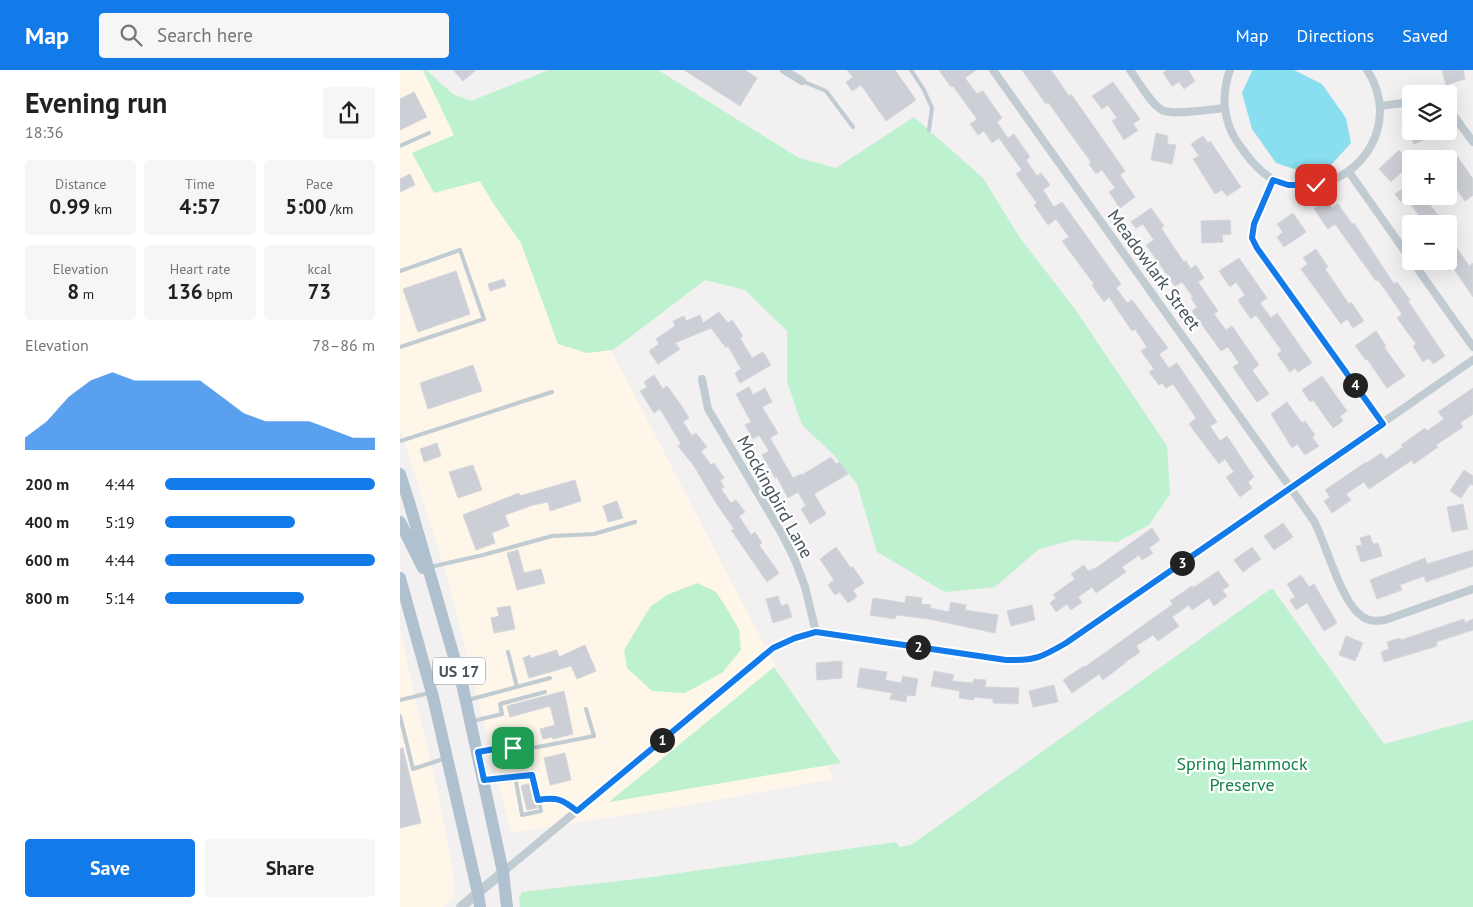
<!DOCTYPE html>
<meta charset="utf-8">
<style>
:root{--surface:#fff;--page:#f6f6f6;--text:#222;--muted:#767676;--accent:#137ae9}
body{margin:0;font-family:"PT Sans",sans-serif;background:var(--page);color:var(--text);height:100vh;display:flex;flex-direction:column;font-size:19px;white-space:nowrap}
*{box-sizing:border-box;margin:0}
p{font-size:16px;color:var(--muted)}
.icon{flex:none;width:28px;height:28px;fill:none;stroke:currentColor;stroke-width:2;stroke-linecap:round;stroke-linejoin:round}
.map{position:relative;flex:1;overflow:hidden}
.sheet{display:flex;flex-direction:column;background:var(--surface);width:400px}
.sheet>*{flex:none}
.fabs{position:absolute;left:1002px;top:15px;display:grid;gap:10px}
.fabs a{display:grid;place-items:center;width:55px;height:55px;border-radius:5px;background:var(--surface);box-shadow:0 5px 20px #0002;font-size:25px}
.pin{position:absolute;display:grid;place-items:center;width:42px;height:42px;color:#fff;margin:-21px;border-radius:10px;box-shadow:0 2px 8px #0006}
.km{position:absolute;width:25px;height:25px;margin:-12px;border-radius:50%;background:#222;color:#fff;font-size:14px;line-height:25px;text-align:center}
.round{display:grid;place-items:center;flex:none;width:52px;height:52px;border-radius:5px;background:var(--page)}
.headline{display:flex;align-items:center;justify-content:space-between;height:85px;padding:0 25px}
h1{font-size:28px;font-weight:600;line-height:38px}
.stats{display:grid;grid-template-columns:repeat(3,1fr);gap:8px;height:85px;padding:5px 25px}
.stats div{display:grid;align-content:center;border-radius:5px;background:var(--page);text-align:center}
.stats b{font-size:21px;font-weight:600}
.stats small{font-size:14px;font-weight:400}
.stats p{font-size:14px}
.chart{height:140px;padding:10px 25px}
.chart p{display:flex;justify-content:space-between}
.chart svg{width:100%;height:90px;margin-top:5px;fill:var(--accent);opacity:.7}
.cta{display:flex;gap:10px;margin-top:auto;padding:10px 25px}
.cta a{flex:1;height:58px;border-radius:5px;background:var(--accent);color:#fff;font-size:20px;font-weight:600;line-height:58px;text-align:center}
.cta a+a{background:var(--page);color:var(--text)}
ul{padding:0 25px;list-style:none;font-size:16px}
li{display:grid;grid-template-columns:80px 60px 1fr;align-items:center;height:38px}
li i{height:12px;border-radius:6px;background:var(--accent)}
header{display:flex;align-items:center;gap:30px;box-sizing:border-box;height:70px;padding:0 25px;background:var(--accent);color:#fff}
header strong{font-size:24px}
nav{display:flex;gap:28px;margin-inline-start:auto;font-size:18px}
.search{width:350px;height:45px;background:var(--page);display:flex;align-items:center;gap:12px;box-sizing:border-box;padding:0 18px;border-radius:5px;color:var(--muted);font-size:19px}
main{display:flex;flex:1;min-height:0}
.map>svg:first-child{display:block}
.commercial{fill:#fdf6e9}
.green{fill:#bdf1cf}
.water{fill:#89deef}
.building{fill:#cccfd5;stroke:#d4d6db}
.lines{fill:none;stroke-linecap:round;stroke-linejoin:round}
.service{stroke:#c0cbd2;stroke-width:4}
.minor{stroke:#c0cbd2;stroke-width:8}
.tertiary{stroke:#c0cbd2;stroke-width:10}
.primary{stroke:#afc1cf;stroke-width:12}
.route-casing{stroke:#fff;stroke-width:10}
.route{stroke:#137ae9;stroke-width:6}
.labels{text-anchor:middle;stroke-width:4.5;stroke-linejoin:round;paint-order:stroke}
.shield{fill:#fff;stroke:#7e878e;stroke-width:1}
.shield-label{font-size:16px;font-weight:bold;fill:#47545e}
.street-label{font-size:18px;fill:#47545e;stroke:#fff}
.park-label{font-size:18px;fill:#148347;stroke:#fff}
</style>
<header>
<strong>Map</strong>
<div class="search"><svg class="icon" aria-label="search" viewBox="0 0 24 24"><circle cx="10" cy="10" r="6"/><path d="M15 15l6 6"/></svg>Search here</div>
<nav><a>Map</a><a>Directions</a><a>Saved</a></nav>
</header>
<main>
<section class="sheet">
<div class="headline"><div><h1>Evening run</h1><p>18:36</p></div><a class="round"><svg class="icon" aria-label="share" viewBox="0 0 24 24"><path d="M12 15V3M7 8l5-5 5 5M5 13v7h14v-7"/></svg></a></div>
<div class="stats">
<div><p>Distance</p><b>0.99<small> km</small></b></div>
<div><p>Time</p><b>4:57</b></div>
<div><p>Pace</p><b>5:00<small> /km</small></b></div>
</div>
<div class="stats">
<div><p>Elevation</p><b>8<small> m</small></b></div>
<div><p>Heart rate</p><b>136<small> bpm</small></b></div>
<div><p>kcal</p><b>73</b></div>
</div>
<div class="chart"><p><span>Elevation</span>78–86 m</p>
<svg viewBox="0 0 160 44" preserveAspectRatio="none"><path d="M0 44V38L10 30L20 18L30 10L40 6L50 10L60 10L70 10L80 10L90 18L100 26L110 30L120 30L130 30L140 34L150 38L160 38V44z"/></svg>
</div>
<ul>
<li><b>200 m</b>4:44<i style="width:100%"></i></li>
<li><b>400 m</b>5:19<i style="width:62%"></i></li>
<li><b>600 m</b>4:44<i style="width:100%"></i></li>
<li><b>800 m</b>5:14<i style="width:66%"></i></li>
</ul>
<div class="cta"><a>Save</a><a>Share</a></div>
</section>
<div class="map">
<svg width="1073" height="837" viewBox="0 0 1073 837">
<rect width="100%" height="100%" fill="#f2f0f0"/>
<path class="commercial" d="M0 0H23L55 65 12 83 34 122 80 111 93 133 121 173 158 273 187 283 211 280 434 709 277 737 111 763 49 513 0 358Z
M0 556 13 619 39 726 54 808V828L43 837H0Z"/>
<path class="green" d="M23 0H26L53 24 71 31 149 0H258L399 88 436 98 514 47 583 108 620 168 675 239 767 376 770 424 749 455 717 472 673 470 639 479 595 517 545 522 477 482 457 414 434 385 402 355 387 312V261L345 220 305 210 213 280 187 283 158 274 121 173 93 133 80 111 34 123 12 83 54 65Z
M297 513 316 522 326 537 339 560 341 580 322 603 285 623 252 621 227 598 224 580 250 537 267 525Z
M872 518 984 674 1073 650V837H120L119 826 121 825V822L245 808 496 772 499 777 511 775Z
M374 597 441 693 209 732Z"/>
<path class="water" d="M854 0H894L922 14 946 48 951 73 931 95 903 102 876 93 852 59 842 23 852 1Z"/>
<path class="building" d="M53 0H76L63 11Z
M284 0H345L357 8 340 36Z
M447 0H495L516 30 486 51 461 15 452 21 446 12 453 7Z
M539 0H576L565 8 577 24 583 21 602 48 597 52 608 68 614 64 630 87 626 90 637 106 641 103 650 115 643 120 654 137 662 132 721 214 716 218 727 233 732 230 768 278 759 284 769 298 777 293 785 305 817 352 810 356 820 371 827 366 854 407 848 412 852 418 840 427 826 407 834 402 825 389 819 394 789 354 796 348 773 314 766 318 762 313 759 315 749 302 754 299 741 281 747 277 735 259 732 261 709 227 704 232 692 215 694 214 662 171 669 167 656 149 648 155 634 135 637 133 616 104 622 100 599 68 592 73 584 61 578 65 570 54 577 49 553 16 551 17Z
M622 0H651L669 26 671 24 725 101 720 105 735 127 720 138 709 122 715 118 702 100 696 104 689 94 691 92 667 59 648 32 646 34Z
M767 0H788L795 11 784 19 779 12 772 16 763 3Z
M1042 0H1063L1065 9 1046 15Z
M713 12 740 49 733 54 738 60 724 70 712 51 717 48 708 35 702 39 692 26Z
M14 22 27 47 0 60V29Z
M1008 61H1044L1014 74Z
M756 63 768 66 767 74 776 75 772 94 751 90Z
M803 66 808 73 810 71 841 117 827 126 822 120 815 124 793 89 799 86 791 74Z
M999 80 1011 93 991 112 979 99Z
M1055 83 1073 109V125L1065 131 1049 108V87Z
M10 104 15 115 0 122V109Z
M1011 113V126H1023L1045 154H1013L1021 148 1006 128 1001 132 995 124Z
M926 130 932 138 938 134 952 154 954 153 994 214 997 212 1010 230 1008 231 1045 286 1033 294 1029 288 1023 292 1013 276 1016 274 997 248 1002 244 978 210 976 211 935 154 928 159 914 139Z
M751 138 764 156 761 158 784 192 786 191 791 199 796 195 804 208 798 212 818 241 814 244 826 260 832 256 859 295 852 300 869 324 857 332 833 297 839 293 828 277 821 281 792 241 797 237 791 228 793 227 782 212 775 216 746 175 754 170 743 154 736 158 731 152Z
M893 143 906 162 884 177 877 167 883 162 877 154Z
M830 150 831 164 822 165 823 172 802 173 801 151Z
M1049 166 1069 196 1073 193V227L1053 198 1049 201 1044 191H1049Z
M916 179 928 197 925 199 949 234 951 232 964 251 953 258 947 249 941 254 901 199 908 194 903 188Z
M839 188 867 228 860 233 871 248 877 243 912 293 898 302 895 298 890 302 877 284 882 281 856 245 851 249 838 230 845 225 836 212 830 217 819 201Z
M56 201 70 244 18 262 3 219Z
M104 209 106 216 90 221 88 214Z
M319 242 328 253 332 250 343 266 340 268 352 288 363 282 371 295 340 313 335 303 341 299 328 276 326 278 311 258 275 273 280 279 258 294 249 281 259 274 256 269 275 256 273 251 284 246 286 251 300 245 303 253Z
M976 261 986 276 984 277 1005 306 987 318 967 289 966 290 955 276Z
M73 295 82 321 28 339 20 313Z
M254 305 263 319 267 316 281 335 289 348 283 352 292 366 296 363 307 377 301 381 311 395 314 393 324 408 320 410 324 417 321 419 331 433 336 430 345 442 339 446 351 465 355 462 362 473 359 475 379 503 367 512 331 460 334 459 316 433 294 396 278 376 281 374 260 339 254 343 240 321 247 317 244 312Z
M922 306 947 341 940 346 943 351 933 358 913 330 910 332 902 320Z
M349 317 353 325 365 318 372 332 362 337 378 363 370 368 393 408 401 404 402 405 431 387 436 394 440 392 448 404 414 424 426 444 410 454 401 439 406 436 398 422 388 428 377 407 375 408 362 385 369 381 359 365 353 369 345 355 351 352 336 324Z
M1073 318V344L1060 353 1063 357 1036 375 1038 377 1014 394 1012 390 969 419 964 412 946 424 951 430 932 443 924 431 930 427 925 420 966 392 967 393 981 383 986 389 1003 377 1001 375 1025 358 1027 361 1044 349 1038 342Z
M887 332 902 353 905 351 915 365 912 367 919 376 905 385 897 374 892 378 871 344Z
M37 373 41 386 24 392 20 379Z
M73 395 82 420 58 428 49 402Z
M1064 400 1073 406V415L1070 414 1061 428 1050 421Z
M175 410 181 431 150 441 148 432 133 435 105 445 109 456 92 463 95 473 76 480 63 445 119 423 120 426Z
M217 431 223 448 208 452 203 436Z
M1063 434 1068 459 1052 462 1047 437Z
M883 453 893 467 874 480 864 466Z
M752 458 760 470 749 478 753 483 742 490 739 485 722 497 726 502 696 523 692 517 678 527 682 532 671 540 667 534 656 542 650 533 656 528 653 525 675 509 671 504 684 495 688 501 696 498Z
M970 465 973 474 978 473 982 486 961 492 956 476 962 475 960 468Z
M436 477 451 498 453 497 464 513 453 520 457 527 448 533 440 522 435 525 428 515 434 510 420 489Z
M852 477 861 489 843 502 834 490Z
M118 480 124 503 141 499 145 513 117 520 107 483Z
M1073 480V496L1026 512 1024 506 1000 515 1002 520 977 529 970 510 1025 488 1027 494Z
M818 501 829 516 822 520 827 526 814 536 809 528 792 540 789 535 772 547 779 556 758 571 753 565 736 576 740 582 724 593V594L703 610 699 604 672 623 663 610 684 596 685 597 773 534 770 531 792 516 793 518Z
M901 505 909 517 914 514 937 553 924 561 907 533 896 540 890 530 895 527 887 514Z
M378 526 381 536 388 534 392 547 373 553 366 529Z
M506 526 522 528 521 534 531 535 530 538 549 542 551 532 566 535 565 540 598 545 595 563 529 549 496 545 495 549 470 545 473 528 505 533Z
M632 535 635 550 611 556 607 541Z
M110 536 115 559 94 563 91 548 99 546 97 538Z
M1064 549 1065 553 1073 549V560L1036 572 1037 576 984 592 981 582 989 579 987 572 1000 568 1001 570Z
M946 566 963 573 955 591 939 585Z
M185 575 196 601 177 609 171 596 129 608 123 588 130 585 131 588 157 580 159 587Z
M442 591V608L417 610 416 593Z
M460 598 487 602 485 610 501 613 503 606 518 609 515 626 507 625 506 632 490 629 492 623 457 617Z
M534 601 554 605 552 611 573 613 574 609 586 610 585 617 619 618 618 634 593 633V629L574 627V630L559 628 560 621 531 616Z
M654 615 658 632 633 637 629 621Z
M164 621 173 664 153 669 152 667 143 669 140 659 155 655 150 636 110 647 107 636Z
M3 678 21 753 0 758V679Z
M165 683 171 710 150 715 144 688Z
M131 713 137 738 127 740 121 716Z"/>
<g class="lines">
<path class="service" d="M511 0 524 20 532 38 529 60
M402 11 426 21 453 57
M0 76 29 63
M0 201 60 180 84 249 0 277
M0 371 152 322
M30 497 83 485 152 466 194 464 235 452
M108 582 117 617
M0 630 29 623
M68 630 150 608
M0 646 13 699 46 688
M73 651 102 644 100 634 145 622
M78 682 100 678 138 677 194 666 186 639
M86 710 133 705 141 741 122 745 115 706
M138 730C157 727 162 729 177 741"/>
<path class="minor" d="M384 0 402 11
M593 0 914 451C927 476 941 533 963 547 970 552 978 551 985 550L1073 519
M730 0C738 11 751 34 762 40 773 46 811 39 825 38
M830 0C821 24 823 52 838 73 848 87 857 100 872 109 882 116 897 116 909 115 966 111 1000 49 967 0
M980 36 1011 32
M1049 39 1073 72
M949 102 1011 190
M873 110 854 154 853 168 857 178 983 353
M1012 191 1073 277
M302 309 308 339 382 464 395 490 405 517 416 562
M103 802 373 578 395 568 416 562 606 590C635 591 642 587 666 573L1073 290"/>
<path class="tertiary" d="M61 837 103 802"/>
<path class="primary" d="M0 404 9 432 63 618 103 802 107 837
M0 452 23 498
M0 508 33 627 78 823 80 837"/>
</g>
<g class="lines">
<g class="route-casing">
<path id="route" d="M113 678H100L78 682 84 710 132 705 138 730C157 727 162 729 177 741L373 578 395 568 416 562 606 590C635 591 642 587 666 573L983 354 857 178 852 168 854 154 873 110 888 115H916"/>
</g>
<use href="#route" class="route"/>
</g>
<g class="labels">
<rect class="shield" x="33" y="587.5" width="52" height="27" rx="4"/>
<g class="shield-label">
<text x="59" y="607">US 17</text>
</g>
<g class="street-label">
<text transform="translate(754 200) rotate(54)" y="6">Meadowlark Street</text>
<text transform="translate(375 427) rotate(61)" y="6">Mockingbird Lane</text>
</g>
<g class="park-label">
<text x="842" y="700">Spring Hammock<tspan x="842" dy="21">Preserve</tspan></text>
</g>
</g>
</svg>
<div class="fabs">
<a><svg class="icon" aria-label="layers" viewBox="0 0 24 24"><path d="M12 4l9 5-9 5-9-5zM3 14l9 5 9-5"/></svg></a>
<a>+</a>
<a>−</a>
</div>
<div class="pin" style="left:113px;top:678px;background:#1e9e55"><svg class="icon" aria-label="arrive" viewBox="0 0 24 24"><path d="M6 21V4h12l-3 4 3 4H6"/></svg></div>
<div class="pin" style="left:916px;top:115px;background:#d93025"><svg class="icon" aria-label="check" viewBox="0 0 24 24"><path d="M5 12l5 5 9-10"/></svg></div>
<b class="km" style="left:262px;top:670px">1</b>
<b class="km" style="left:518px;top:577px">2</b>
<b class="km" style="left:782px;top:493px">3</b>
<b class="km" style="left:955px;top:315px">4</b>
</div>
</main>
